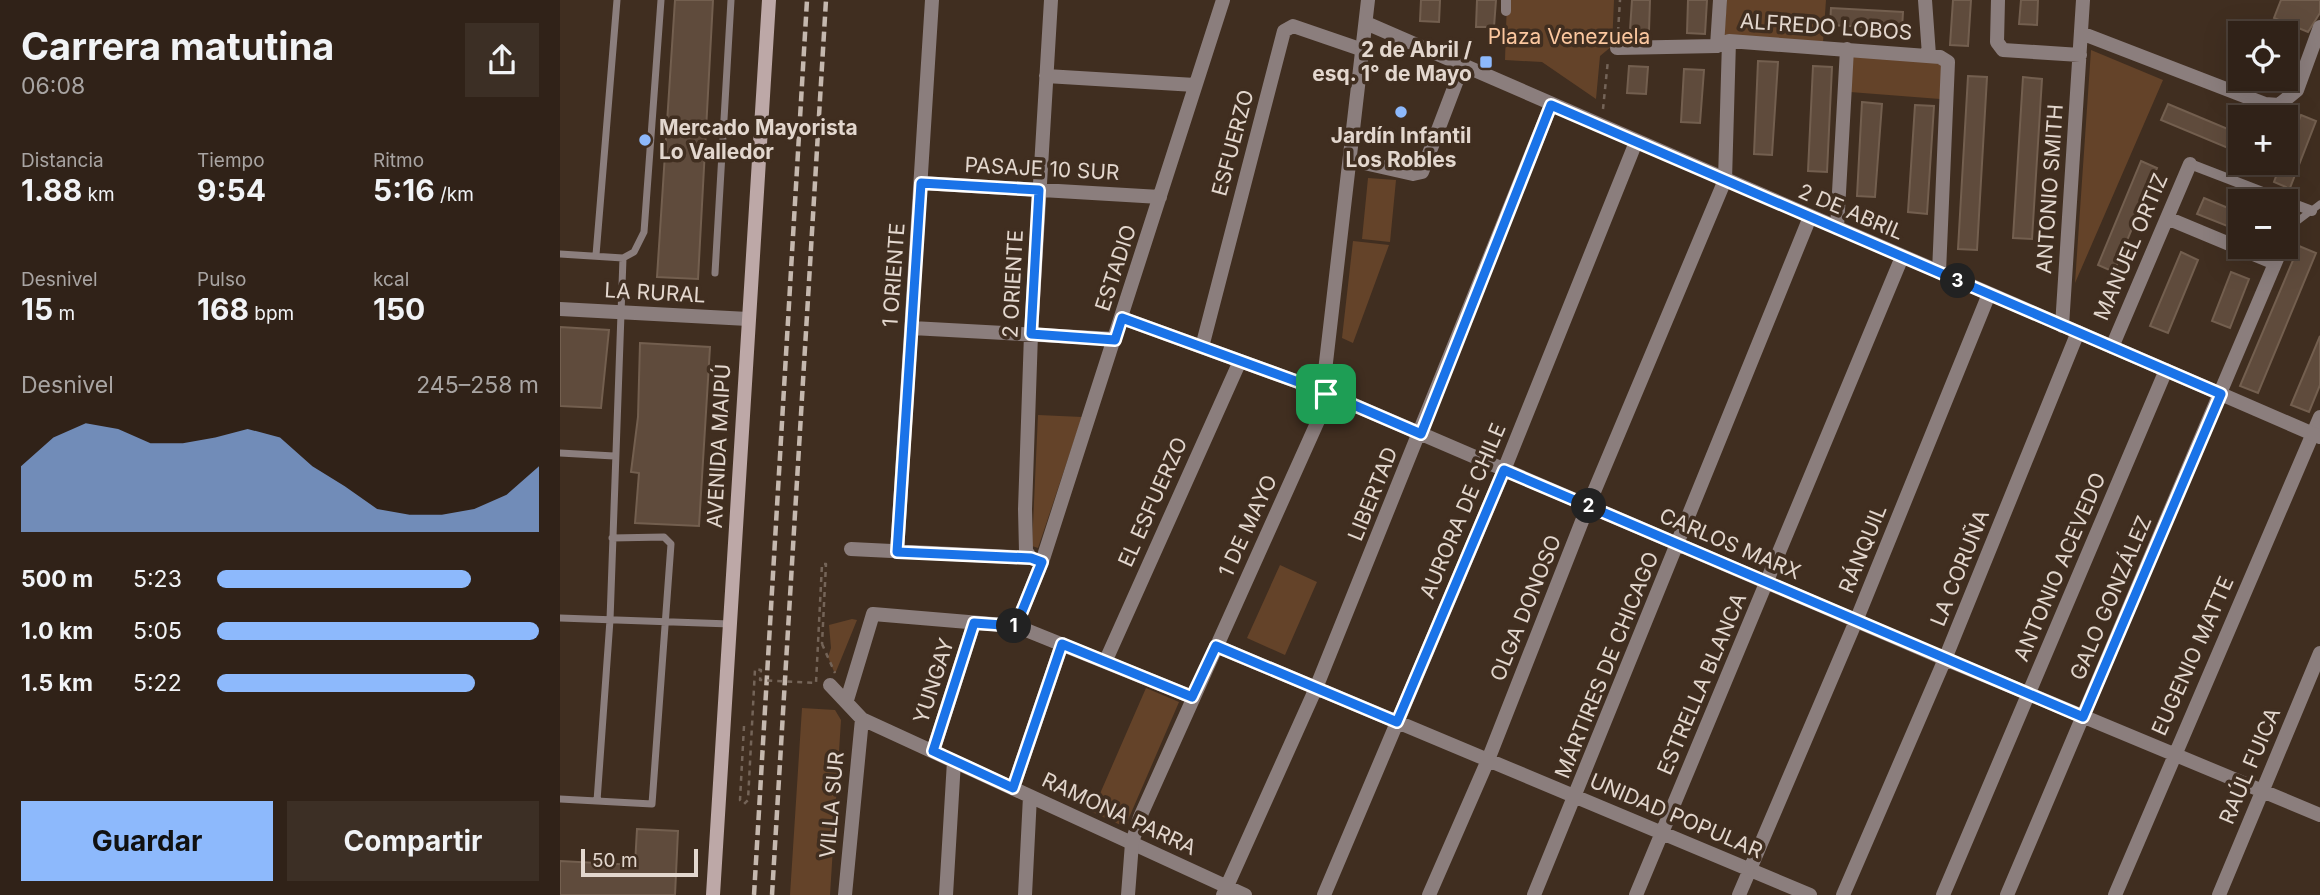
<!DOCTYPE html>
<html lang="es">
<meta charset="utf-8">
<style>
:root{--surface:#302218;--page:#3c2f25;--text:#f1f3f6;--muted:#a8a4a2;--line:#4b3f37;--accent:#8db9fc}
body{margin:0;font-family:Inter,sans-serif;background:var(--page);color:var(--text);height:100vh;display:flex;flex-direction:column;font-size:26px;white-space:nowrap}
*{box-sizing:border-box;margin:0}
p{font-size:23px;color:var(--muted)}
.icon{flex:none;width:38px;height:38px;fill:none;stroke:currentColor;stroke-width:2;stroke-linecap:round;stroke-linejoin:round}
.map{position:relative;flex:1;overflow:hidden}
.details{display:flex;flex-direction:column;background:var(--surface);width:560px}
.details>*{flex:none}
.controls{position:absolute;left:1668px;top:21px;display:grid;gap:14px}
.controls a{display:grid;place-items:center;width:70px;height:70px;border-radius:0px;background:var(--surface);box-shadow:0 7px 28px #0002,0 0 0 2px var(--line);font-size:35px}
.scale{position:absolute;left:21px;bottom:18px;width:117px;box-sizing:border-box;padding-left:7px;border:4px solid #e3d7ce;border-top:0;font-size:19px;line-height:24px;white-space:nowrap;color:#e3d7ce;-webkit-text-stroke:5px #402e20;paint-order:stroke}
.pin{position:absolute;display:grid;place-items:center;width:60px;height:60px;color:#fff;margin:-30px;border-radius:14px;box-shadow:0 4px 10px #0006}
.km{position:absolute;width:35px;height:35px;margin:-18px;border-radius:50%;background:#222;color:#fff;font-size:19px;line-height:35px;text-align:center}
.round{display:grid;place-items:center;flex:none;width:74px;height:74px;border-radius:0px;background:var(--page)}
.head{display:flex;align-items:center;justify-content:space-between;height:119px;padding:0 21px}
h1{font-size:38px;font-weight:700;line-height:52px}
.figures{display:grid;grid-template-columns:repeat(3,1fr);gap:10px;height:119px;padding:7px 21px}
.figures div{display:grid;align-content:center}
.figures b{font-size:30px;font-weight:700}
.figures small{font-size:19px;font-weight:400}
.figures p{font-size:19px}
.chart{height:196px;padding:14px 21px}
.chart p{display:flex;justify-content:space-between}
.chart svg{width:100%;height:126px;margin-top:7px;fill:var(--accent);opacity:.7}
.button{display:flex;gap:14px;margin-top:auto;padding:14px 21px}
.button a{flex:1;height:80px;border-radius:0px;background:var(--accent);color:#111;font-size:28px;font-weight:700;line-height:80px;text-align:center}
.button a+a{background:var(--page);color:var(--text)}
ul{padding:0 21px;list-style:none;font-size:23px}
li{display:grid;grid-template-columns:112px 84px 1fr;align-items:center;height:52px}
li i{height:18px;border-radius:9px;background:var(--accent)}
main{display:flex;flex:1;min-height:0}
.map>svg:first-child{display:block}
.green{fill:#644329}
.building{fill:#5f4b3c;stroke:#735f4f;stroke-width:2}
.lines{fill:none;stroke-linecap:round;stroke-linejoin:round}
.path{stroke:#746458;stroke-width:2.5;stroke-dasharray:5 5;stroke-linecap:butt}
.service{stroke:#8b7e7d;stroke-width:7}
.pedestrian{stroke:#8b7e7d;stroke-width:10}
.minor{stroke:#8b7e7d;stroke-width:14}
.tertiary{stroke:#8b7e7d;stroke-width:14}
.secondary{stroke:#bda8a7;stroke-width:14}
.rail{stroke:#c5b8ae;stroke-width:4.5;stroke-dasharray:10 5;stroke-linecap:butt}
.path-bridge{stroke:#746458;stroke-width:2.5;stroke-dasharray:5 5;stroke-linecap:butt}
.route-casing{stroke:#fff;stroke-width:14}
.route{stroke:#1a73e8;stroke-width:9}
.poi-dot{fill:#8db9fc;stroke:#402e20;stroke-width:2.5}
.labels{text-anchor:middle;stroke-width:7;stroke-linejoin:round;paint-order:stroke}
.street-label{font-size:21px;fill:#e3d7ce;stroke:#402e20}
.park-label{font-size:21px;fill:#fbc79f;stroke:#402e20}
.poi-label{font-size:21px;font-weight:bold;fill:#e3d7ce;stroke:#402e20;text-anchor:end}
</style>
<main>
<section class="details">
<div class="head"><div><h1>Carrera matutina</h1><p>06:08</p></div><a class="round"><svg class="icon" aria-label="share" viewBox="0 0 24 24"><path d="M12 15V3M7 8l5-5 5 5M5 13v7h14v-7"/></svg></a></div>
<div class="figures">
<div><p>Distancia</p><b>1.88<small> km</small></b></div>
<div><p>Tiempo</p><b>9:54</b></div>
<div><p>Ritmo</p><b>5:16<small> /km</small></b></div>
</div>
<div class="figures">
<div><p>Desnivel</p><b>15<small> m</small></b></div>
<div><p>Pulso</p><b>168<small> bpm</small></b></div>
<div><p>kcal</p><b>150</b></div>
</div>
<div class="chart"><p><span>Desnivel</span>245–258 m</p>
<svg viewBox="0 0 160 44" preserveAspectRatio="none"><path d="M0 44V21L10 11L20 6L30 8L40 13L50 13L60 11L70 8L80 11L90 21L100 28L110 36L120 38L130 38L140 36L150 31L160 21V44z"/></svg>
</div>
<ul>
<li><b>500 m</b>5:23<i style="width:79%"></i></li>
<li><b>1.0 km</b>5:05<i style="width:100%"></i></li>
<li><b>1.5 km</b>5:22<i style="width:80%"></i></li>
</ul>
<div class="button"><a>Guardar</a><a>Compartir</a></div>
</section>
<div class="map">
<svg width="1760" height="895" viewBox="0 0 1760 895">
<rect width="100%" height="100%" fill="#402e20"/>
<path class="green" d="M947 0H1054L1052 46 1040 56 1036 99 982 62 945 60Z
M1167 0H1266L1263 42 1164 37Z
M1531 50 1603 80 1515 283Z
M1292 52 1383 58 1380 99 1290 92Z
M808 178 836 180 830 242 802 239Z
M793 241 829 245 793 343 782 338Z
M478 415 522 417 478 548 472 546Z
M720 565 757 582 725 655 687 638Z
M292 619 297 620 275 674 268 657 271 648 269 625Z
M586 688 619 702 565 827 532 812Z
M242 708 275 710 281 720 270 895H230Z"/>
<path class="building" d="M115 0H153L138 279 97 277Z
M861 0H880L879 22 860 21Z
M917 0H936L934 27H916Z
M1072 0H1090L1089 31 1070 30Z
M1128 0H1147L1145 34 1127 33Z
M1393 0H1411L1408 46 1390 45Z
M1461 0H1478L1477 25 1459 24Z
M1721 0H1760V13L1748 32 1714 18Z
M1271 8 1343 12 1342 29 1270 25Z
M1198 61 1218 62 1212 155 1194 154Z
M1069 66 1088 67 1086 94 1067 93Z
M1253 66 1272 67 1267 172 1248 171Z
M1124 69 1144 70 1140 123 1121 122Z
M1408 76 1427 77 1417 250 1398 249Z
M1463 77 1482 79 1472 239 1453 238Z
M1302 102 1322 104 1315 197 1297 196Z
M1608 104 1675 132 1668 148 1601 120Z
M1355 105 1374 106 1367 214 1348 212Z
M1741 115 1756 121 1728 193 1726 187 1714 182 1721 163H1726V152Z
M1581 161 1597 168 1554 272 1538 265Z
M1644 198 1680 213V231L1637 214Z
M1739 246 1756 253 1698 393 1680 386Z
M1621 252 1638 260 1608 333 1590 326Z
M1671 272 1689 279 1670 328 1652 321Z
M0 327 49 330 41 408 0 406Z
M1760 336V385L1749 412 1731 405Z
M80 343 150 347 139 526 75 523 79 473 71 472 78 417Z
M77 829 118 831 115 895H0V861L75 865Z"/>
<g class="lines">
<path class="path" d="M1058 32 1060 0
M1043 109 1048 60
M262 644 275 673"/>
<path class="service" d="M1731 226 1760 204
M0 254 63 258
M36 255 57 0
M155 273 171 0
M0 453 54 456
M0 618 170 624
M0 799 92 804 111 544 104 537 52 538
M37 801 50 620 63 258 74 252 84 232 101 0"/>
<path class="pedestrian" d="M946 11V0
M1630 164 1752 211"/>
<path class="minor" d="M1365 0 1369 55
M1438 0 1437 42 1443 50 1520 55
M1521 33 1705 104 1719 105 1737 90 1760 27
M1157 46 1160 0
M1057 48 1157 46 1169 41 1380 57 1388 62 1379 272
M486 76 635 85
M791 160 853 174 862 172 902 67
M361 183 600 197
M1607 218 1715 263
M1277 228 1287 49
M1726 238 1731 226
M0 309 188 319
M562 318 752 387 1385 659 1760 815
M1502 326 1523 0
M352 328 555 339
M642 347 724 31 733 26 803 50
M1552 347 1630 164
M291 549 471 558
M337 552 372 0
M482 562 471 558 466 551 465 509 471 334 491 0
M456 626 482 562 663 0
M656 646 1250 895
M546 660 680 361
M270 685 302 719 685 895
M287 700 313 614 456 626 632 697
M373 751 414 623
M453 788 502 644
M285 895 302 719
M386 895 394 761
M465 895 470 796
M663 895 756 688 991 105
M764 895 944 470 1076 142
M869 895 928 760 1028 506 1165 180 1169 41
M974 895 1250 217
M1076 895 1342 257
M1179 895 1296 621 1429 294
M1283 895 1385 659 1518 332
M1383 895 1606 370
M1447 895 1722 247
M1555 895 1760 417
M1659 895 1760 653"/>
<path class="tertiary" d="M806 23 1760 437
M568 895 572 843 580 817 766 403 765 371 808 0"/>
<path class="secondary" d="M153 895 209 0"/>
<path class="rail" d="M194 895 247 0
M212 895 266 0"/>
<path class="path-bridge" d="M184 726 180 800 184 804 188 800 195 669 201 670 200 680 256 683 262 564H266L262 644"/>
</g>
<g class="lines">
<g class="route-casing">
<path id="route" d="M991 105 1661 394 1523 717 944 470 837 722 656 646 632 697 502 644 453 788 373 751 414 623 456 626 482 562 471 558 337 552 361 183 479 190 471 334 555 340 562 318 752 387 861 434Z"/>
</g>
<use href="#route" class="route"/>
</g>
<g class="poi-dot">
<rect x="919" y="55" width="14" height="14" rx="3.5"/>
<circle cx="841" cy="112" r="7"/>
<circle cx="85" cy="140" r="7"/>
</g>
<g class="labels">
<g class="street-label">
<text transform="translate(1266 27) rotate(4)" y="7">ALFREDO LOBOS</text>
<text transform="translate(673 143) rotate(-75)" y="7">ESFUERZO</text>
<text transform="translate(482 169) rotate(3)" y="7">PASAJE 10 SUR</text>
<text transform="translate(1490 189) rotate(-86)" y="7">ANTONIO SMITH</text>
<text transform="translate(1291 212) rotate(23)" y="7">2 DE ABRIL</text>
<text transform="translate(1571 247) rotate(-67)" y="7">MANUEL ORTIZ</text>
<text transform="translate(556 268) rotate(-72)" y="7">ESTADIO</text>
<text transform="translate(334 275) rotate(-86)" y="7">1 ORIENTE</text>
<text transform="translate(453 284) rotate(-87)" y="7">2 ORIENTE</text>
<text transform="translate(95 293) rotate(3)" y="7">LA RURAL</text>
<text transform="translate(159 446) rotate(-87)" y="7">AVENIDA MAIPÚ</text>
<text transform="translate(813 494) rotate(-68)" y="7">LIBERTAD</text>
<text transform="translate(593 502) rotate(-66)" y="7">EL ESFUERZO</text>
<text transform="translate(903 511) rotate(-67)" y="7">AURORA DE CHILE</text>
<text transform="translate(688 526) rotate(-65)" y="7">1 DE MAYO</text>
<text transform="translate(1170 544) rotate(23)" y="7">CARLOS MARX</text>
<text transform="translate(1303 549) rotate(-68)" y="7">RÁNQUIL</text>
<text transform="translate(1500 567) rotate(-67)" y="7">ANTONIO ACEVEDO</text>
<text transform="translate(1400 568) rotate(-68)" y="7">LA CORUÑA</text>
<text transform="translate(1551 598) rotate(-67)" y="7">GALO GONZÁLEZ</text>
<text transform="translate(966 608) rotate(-68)" y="7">OLGA DONOSO</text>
<text transform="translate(1633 656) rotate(-66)" y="7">EUGENIO MATTE</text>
<text transform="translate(1047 665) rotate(-68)" y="7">MÁRTIRES DE CHICAGO</text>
<text transform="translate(374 681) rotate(-72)" y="7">YUNGAY</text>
<text transform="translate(1142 684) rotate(-67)" y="7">ESTRELLA BLANCA</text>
<text transform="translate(1690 766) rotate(-67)" y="7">RAÚL FUICA</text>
<text transform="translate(272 805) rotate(-85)" y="7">VILLA SUR</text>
<text transform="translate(559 814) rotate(25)" y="7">RAMONA PARRA</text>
<text transform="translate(1116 816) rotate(23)" y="7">UNIDAD POPULAR</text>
</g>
<g class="park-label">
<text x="1009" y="44">Plaza Venezuela</text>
</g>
<g class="poi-label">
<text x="912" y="57">2 de Abril /<tspan x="912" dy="24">esq. 1° de Mayo</tspan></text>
<text x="99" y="135" text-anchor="start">Mercado Mayorista<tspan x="99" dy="24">Lo Valledor</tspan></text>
<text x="841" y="143" text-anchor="middle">Jardín Infantil<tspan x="841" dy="24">Los Robles</tspan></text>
</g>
</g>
</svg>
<div class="controls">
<a><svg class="icon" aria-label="locate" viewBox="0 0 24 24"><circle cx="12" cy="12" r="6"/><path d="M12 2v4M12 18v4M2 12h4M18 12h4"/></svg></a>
<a>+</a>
<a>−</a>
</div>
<div class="scale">50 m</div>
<div class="pin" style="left:766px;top:394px;background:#1e9e55"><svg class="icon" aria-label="arrive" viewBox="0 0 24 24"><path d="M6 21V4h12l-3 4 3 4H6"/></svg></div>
<b class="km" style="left:454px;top:626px">1</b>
<b class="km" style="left:1029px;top:506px">2</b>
<b class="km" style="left:1398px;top:281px">3</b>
</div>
</main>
